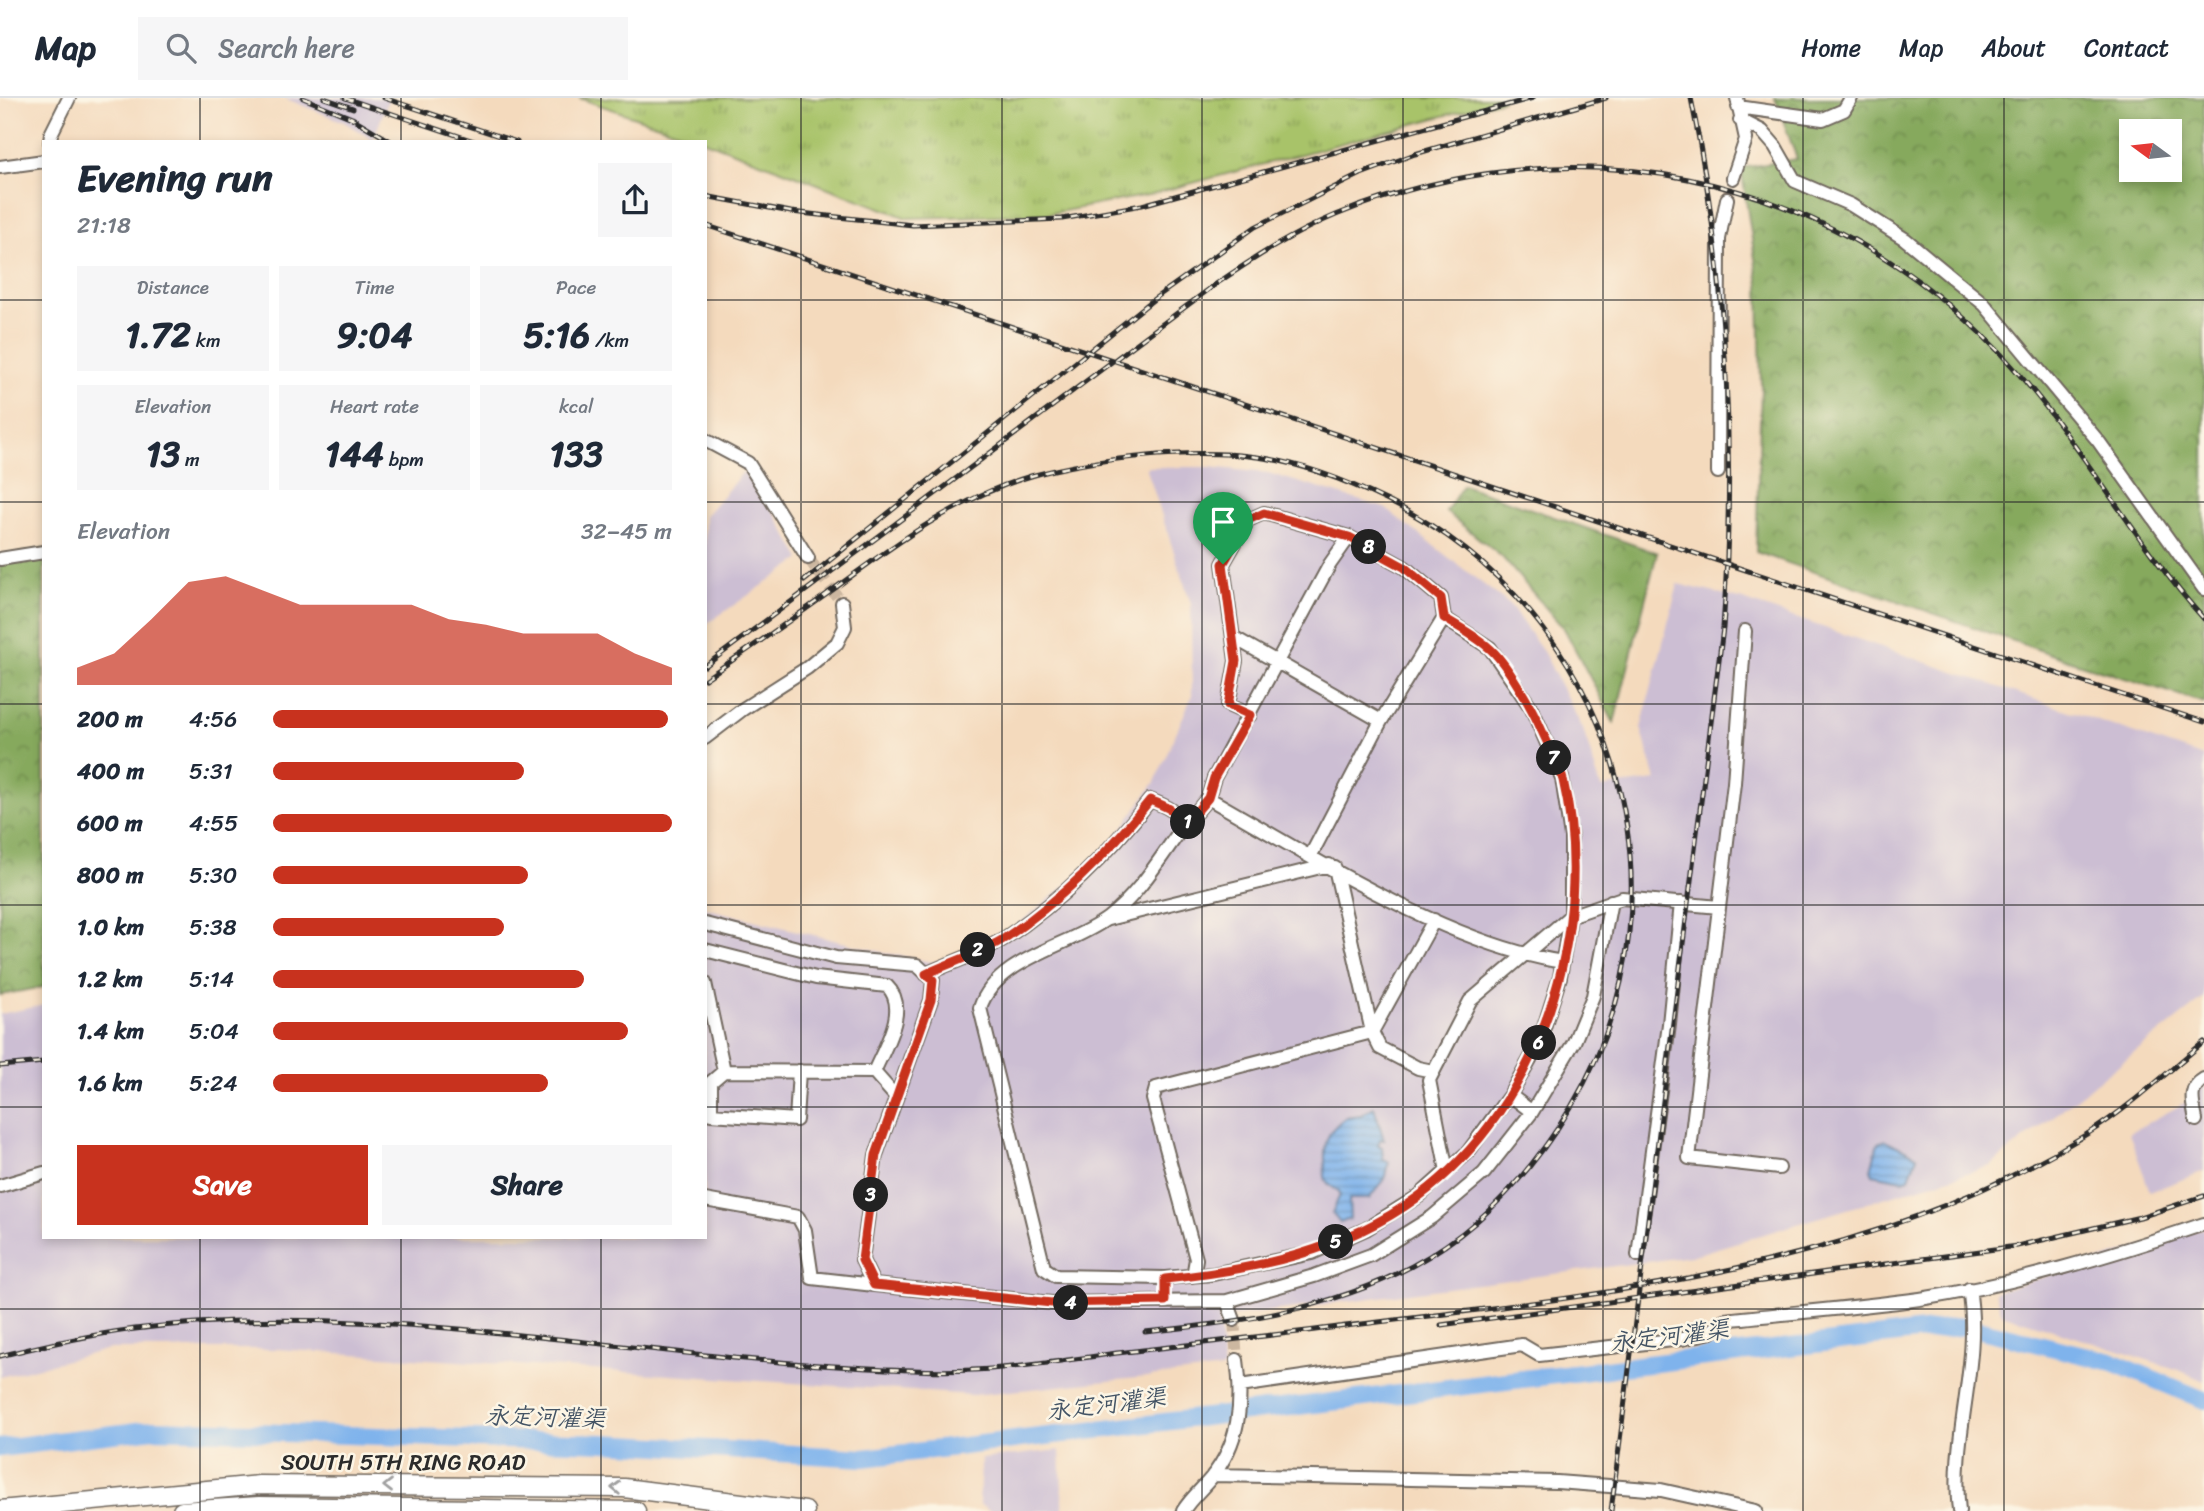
<!DOCTYPE html>
<meta charset="utf-8">
<style>
:root{--surface:#fff;--page:#f6f6f7;--text:#1f2937;--muted:#747a83;--line:#e0e1e3;--accent:#c8321e}
body{margin:0;font-family:Sriracha,"LXGW WenKai TC",sans-serif;background:var(--page);color:var(--text);height:100vh;display:flex;flex-direction:column;font-size:26px;white-space:nowrap}
*{box-sizing:border-box;margin:0}
p{font-size:23px;color:var(--muted)}
.icon{flex:none;width:38px;height:38px;fill:none;stroke:currentColor;stroke-width:2;stroke-linecap:round;stroke-linejoin:round}
.map{position:relative;flex:1;overflow:hidden}
.side{position:absolute;left:42px;top:42px;width:665px;height:1099px;display:flex;flex-direction:column;background:var(--surface);border-radius:0px;box-shadow:0 4px 10px #0003}
.side>*{flex:none}
.needle{width:46px;rotate:285deg}
.tools{position:absolute;left:2119px;top:21px;display:grid;gap:14px}
.tools a{display:grid;place-items:center;width:63px;height:63px;border-radius:0px;background:var(--surface);box-shadow:0 4px 10px #0003;font-size:35px}
.pin{position:absolute;display:grid;place-items:center;width:60px;height:60px;color:#fff;margin:-72px -30px;border-radius:50% 50% 50% 0;rotate:-45deg;box-shadow:0 0 7px #0007}
.pin .icon{rotate:45deg}
.km{position:absolute;width:35px;height:35px;margin:-18px;border-radius:50%;background:#222;color:#fff;font-size:19px;line-height:35px;text-align:center}
.round{display:grid;place-items:center;flex:none;width:74px;height:74px;border-radius:0px;background:var(--page)}
.overview{display:flex;align-items:center;justify-content:space-between;height:119px;padding:0 35px}
h1{font-size:38px;font-weight:700;line-height:52px}
.metrics{display:grid;grid-template-columns:repeat(3,1fr);gap:10px;height:119px;padding:7px 35px}
.metrics div{display:grid;align-content:center;border-radius:0px;background:var(--page);text-align:center}
.metrics b{font-size:35px;font-weight:700}
.metrics small{font-size:19px;font-weight:400}
.metrics p{font-size:19px}
.chart{height:196px;padding:14px 35px}
.chart p{display:flex;justify-content:space-between}
.chart svg{width:100%;height:126px;margin-top:7px;fill:var(--accent);opacity:.7}
.button{display:flex;gap:14px;margin-top:auto;padding:14px 35px}
.button a{flex:1;height:80px;border-radius:0px;background:var(--accent);color:#fff;font-size:28px;font-weight:700;line-height:80px;text-align:center}
.button a+a{background:var(--page);color:var(--text)}
ul{padding:0 35px;list-style:none;font-size:23px}
li{display:grid;grid-template-columns:112px 84px 1fr;align-items:center;height:52px}
li i{height:18px;border-radius:9px;background:var(--accent)}
header{display:flex;align-items:center;gap:42px;box-sizing:border-box;height:98px;padding:0 35px;background:var(--surface);border-bottom:2px solid var(--line)}
header strong{font-size:33px}
nav{display:flex;gap:38px;margin-inline-start:auto;font-size:24px}
.search{width:490px;height:63px;background:var(--page);display:flex;align-items:center;gap:18px;box-sizing:border-box;padding:0 24px;border-radius:0px;color:var(--muted);font-size:26px}
.map>svg:first-child{display:block}
.industrial{fill:#ccbed3}
.grass{fill:url(#grass-tufts);stroke:#6a774a;stroke-width:2}
.forest{fill:url(#forest-crowns);stroke:#586a44;stroke-width:2;fill-rule:evenodd}
.water{fill:url(#water-rules);stroke:#556f8c;stroke-width:2}
.lines{fill:none;stroke-linecap:round;stroke-linejoin:round}
.river{stroke:#7fb3ec;stroke-width:18}
.minor-tunnel{stroke:#ccb7a0;stroke-width:12;stroke-dasharray:12 6;stroke-linecap:butt}
.minor-casing{stroke:#71685e;stroke-width:16}
.highway-casing{stroke:#71685e;stroke-width:21}
.minor{stroke:#fff;stroke-width:12}
.highway{stroke:#fff;stroke-width:18}
.rail-casing{stroke:#2b2b2b;stroke-width:5}
.rail{stroke:#fcf5e5;stroke-width:2.5;stroke-dasharray:8;stroke-linecap:butt}
.oneway{stroke:#a0a0a0}
.route-casing{stroke:#fff;stroke-width:14}
.route{stroke:#c8321e;stroke-width:9}
.grid{fill:none;stroke:#2b2b2b;stroke-width:2;stroke-opacity:0.55}
.labels{text-anchor:middle;stroke-width:5;stroke-linejoin:round;paint-order:stroke}
.street-label{font-size:23px;fill:#2b2b2b;stroke:#fcf5e5}
.water-label{font-size:24px;font-style:italic;fill:#445465;stroke:#fcf5e5}
</style>
<header>
<strong>Map</strong>
<div class="search"><svg class="icon" aria-label="search" viewBox="0 0 24 24"><circle cx="10" cy="10" r="6"/><path d="M15 15l6 6"/></svg>Search here</div>
<nav><a>Home</a><a>Map</a><a>About</a><a>Contact</a></nav>
</header>
<div class="map">
<svg width="2204" height="1413" viewBox="0 0 2204 1413">
<defs>
<pattern id="grass-tufts" width="24" height="20" patternUnits="userSpaceOnUse" patternTransform="scale(1.75)"><rect width="24" height="20" fill="#a8c369"/><path d="M3 7l-1-3M5 7V3M7 7l1-3M15 17l-1-3M17 17v-4M19 17l1-3" fill="none" stroke="#899f57"/></pattern>
<pattern id="forest-crowns" width="20" height="18" patternUnits="userSpaceOnUse" patternTransform="scale(1.75)"><rect width="20" height="18" fill="#86a95d"/><path d="M2 6a3 3 0 1 1 6 0M12 15a3 3 0 1 1 6 0" fill="none" stroke="#6e8a4d"/></pattern>
<pattern id="water-rules" width="6" height="5" patternUnits="userSpaceOnUse" patternTransform="scale(1.75)"><rect width="6" height="5" fill="#7fb3ec"/><path d="M0 2.5h6" fill="none" stroke="#6892bf"/></pattern>
</defs>
<rect width="100%" height="100%" fill="#fcf5e5"/>
<filter id="ink" filterUnits="userSpaceOnUse"><feTurbulence type="fractalNoise" baseFrequency=".0143" numOctaves="2"/><feDisplacementMap in="SourceGraphic" scale="14" xChannelSelector="R" yChannelSelector="G"/><feConvolveMatrix kernelMatrix="1 2 1 2 8 2 1 2 1" color-interpolation-filters="sRGB"/></filter>
<filter id="wash" filterUnits="userSpaceOnUse"><feTurbulence type="fractalNoise" baseFrequency=".00686" numOctaves="4" result="noise"/><feDisplacementMap in="SourceGraphic" scale="28" xChannelSelector="R" yChannelSelector="G"/><feGaussianBlur stdDeviation="1.57" result="paint"/><feColorMatrix in="noise" values="0 0 0 0 0 0 0 0 0 0 0 0 0 0 0 0 0 1.4 0 .05"/><feComposite in="paint" operator="in"/></filter>
<g filter="url(#wash)">
<rect width="100%" height="100%" fill="#f4dabd"/>
<path class="industrial" d="M284 0H389L373 42 344 24Z
M1146 369H1209L1268 375 1385 410 1510 507 1544 555 1583 631 1601 690 1656 682 1641 630 1678 486 1740 501 2204 659V900L1990 1068 1691 1158 1219 1220 1224 1271 973 1297 277 1251H110L0 1279V916L44 907V1139H705V810L886 855 931 864 942 863 1011 832 1060 792 1114 742 1155 684 1192 598 1191 506Z
M743 374 769 406 801 461 705 527V418Z
M2204 986V1073L2150 1094 2129 1035 2198 998 2197 995Z
M2204 1130V1283L2179 1272 2002 1216 1995 1194Z
M1060 1352 1063 1413H991L979 1406 981 1361Z"/>
<path class="grass" d="M579 0H1503V2L1148 97 1048 116 907 120 700 41Z"/>
<path class="forest" d="M1775 0H2204V605L2071 563 1756 454 1761 289 1759 187 1741 70 1797 61ZM2132 33H2170V72H2132Z
M1463 387 1657 455 1614 625 1565 532 1502 459 1446 414Z
M44 451V889L0 897V459Z"/>
<path class="water" d="M1374 1009 1384 1042 1380 1041 1378 1047 1382 1049 1383 1062 1389 1064 1386 1078 1369 1101H1349L1350 1121 1340 1125 1332 1115 1340 1097 1339 1093C1321 1084 1325 1078 1325 1061 1324 1040 1330 1031 1346 1019L1361 1017Z
M1885 1042 1917 1058 1909 1080 1903 1082 1873 1076 1871 1072 1878 1045Z"/>
<g class="lines">
<path class="river" d="M0 1350 154 1331 605 1345 864 1360 1965 1228 2112 1264 2204 1302"/>
</g>
</g>
<g filter="url(#ink)">
<g class="lines">
<path class="minor-tunnel" d="M1727 101 1733 80
M808 460 842 505
M1234 1222 1237 1262"/>
<g class="minor-casing">
<path id="minor" d="M1738 9 1823 21 1844 12 1851 0
M1740 22 1762 33 1775 48 1795 83 1851 107 1905 141 1984 206 2099 344 2204 491
M50 44 51 36 69 0
M0 69 44 63
M1733 80 1746 41 1737 0
M705 342 748 365 808 460
M1718 374 1719 141 1727 101
M0 461 44 454
M1745 533 1734 685 1689 1060 1779 1070
M1233 539 1381 623
M1250 617 1228 607 1236 563 1223 466 1248 422 1264 415 1349 439
M705 640 743 611 807 570 837 545 845 529 842 505
M1180 733 1208 700C1311 758 1446 846 1563 864
M1311 757 1381 623 1444 520
M1108 821 1329 767
M705 826 836 860 917 867 933 882 931 902 876 1057 862 1162 874 1187 1052 1205 1227 1203 1314 1178 1371 1157 1432 1119 1484 1075 1532 1014 1574 944 1593 898 1611 803
M705 852 816 880 887 888C910 910 884 950 874 974
M926 876C951 864 982 855 1005 840 1060 803 1110 754 1150 702 1166 709 1182 712 1180 733 1158 763 1138 797 1108 820 1069 849 996 860 980 910L1044 1170 1056 1178 1165 1180 1213 1176 1312 1155 1366 1131 1419 1098 1468 1054 1510 997 1539 945 1560 879 1571 814V739L1562 680 1532 611 1490 550 1444 520 1441 500 1404 469 1349 439 1330 466 1214 680 1208 700
M705 885 724 973
M799 973 796 1022 711 1016V984L724 973 874 974 896 999
M1433 973 1418 970 1380 950 1372 934 1434 822
M1510 997 1532 1014
M2196 1022C2193 1005 2187 991 2204 981
M1447 1073 1429 982 1470 903 1570 818 1622 800 1719 809
M0 1088 44 1075
M705 1102 798 1119 805 1132 812 1180 874 1187
M1638 1157 1669 926 1681 805
M1193 1178 1196 1161 1153 1001 1156 990 1372 934 1335 770
M1227 1203 1234 1222
M1240 1288 1522 1247 1539 1257 1682 1241 1711 1234 1724 1222C1789 1215 1855 1210 1920 1201 2016 1186 2112 1157 2204 1126
M1213 1377 1557 1384 1661 1392 1756 1413
M1183 1413C1190 1401 1202 1391 1211 1380 1240 1344 1243 1306 1237 1262
M1959 1413C1950 1339 1982 1264 1969 1191"/>
</g>
<g class="highway-casing">
<path id="highway" d="M0 1412 259 1387 624 1390 805 1413
M182 1413 259 1408 636 1413"/>
</g>
<use href="#minor" class="minor"/>
<use href="#highway" class="highway"/>
<g class="rail-casing">
<path id="rail" d="M303 0 352 20 392 44
M324 0 353 10
M345 0 477 44
M384 0 517 44
M705 98 791 114 913 127 1062 121 1142 107 1533 0
M705 127 2204 624
M804 483 1154 201 1255 129 1361 76 1415 56 1606 0
M705 568 1216 186C1254 160 1293 135 1336 117 1569 22 1824 71 1999 254 2076 335 2129 438 2204 521
M705 581C746 553 787 525 827 496 891 449 954 401 1031 378 1095 360 1191 350 1257 359 1303 365 1347 383 1388 403 1614 514 1700 792 1571 1009 1532 1074 1479 1132 1412 1168 1330 1212 1236 1225 1145 1234
M0 968 44 964
M1441 1227 2017 1148 2140 1119 2204 1098
M0 1258C44 1247 89 1237 135 1231 368 1201 618 1257 852 1269 901 1272 952 1275 1001 1270 1043 1267 1084 1259 1126 1254 1186 1247 1247 1240 1307 1233 1572 1199 1855 1180 2087 1036 2129 1010 2166 975 2204 944
M1611 1413 1723 530C1736 351 1727 175 1691 0"/>
</g>
<use href="#rail" class="rail"/>
</g>
<defs><path id="oneway-chevron" d="M-2-3.5L2.5 0L-2 3.5" fill="none" stroke-width="1.6" stroke-linecap="round" stroke-linejoin="round" transform="scale(1.75)"/></defs>
<g class="oneway">
<use href="#oneway-chevron" transform="translate(388 1388) rotate(-180)"/>
<use href="#oneway-chevron" transform="translate(616 1390) rotate(-178)"/>
</g>
</g>
<g class="lines" filter="url(#ink)">
<g class="route-casing">
<path id="route" d="M1264 415 1349 439 1404 469 1441 500 1444 520C1459 529 1475 538 1488 549 1506 563 1533 612 1542 633 1549 649 1559 665 1563 682 1598 828 1541 1009 1418 1099 1344 1153 1255 1172 1165 1181V1203L1052 1205 874 1187 862 1162 876 1057 931 902 933 882 926 876C951 864 982 855 1005 840 1060 803 1109 754 1150 702 1166 709 1182 712 1180 733L1208 700 1214 680 1250 617 1228 607 1236 563 1223 466 1248 422Z"/>
</g>
<use href="#route" class="route"/>
</g>
<path class="grid" d="M200 0V44M401 0V44M601 0V44M801 0V1413M1002 0V1413M1202 0V1413M1403 0V1413M1603 0V1413M1803 0V1413M2004 0V1413M0 202H44M705 202H2204M0 404H44M705 404H2204M0 606H44M705 606H2204M0 807H44M705 807H2204M0 1009H44M705 1009H2204M200 1139V1413M401 1139V1413M601 1139V1413M0 1211H2204"/>
<g class="labels">
<g class="street-label">
<text x="403" y="1372">SOUTH 5TH RING ROAD</text>
</g>
<g class="water-label">
<text transform="translate(1669 1238) rotate(-7)" y="8">永定河灌渠</text>
<text transform="translate(1106 1306) rotate(-7)" y="8">永定河灌渠</text>
<text transform="translate(545 1319) rotate(2)" y="8">永定河灌渠</text>
</g>
</g>
</svg>
<div class="tools">
<a><svg class="needle" viewBox="-14 -14 28 28"><path d="M0-13l5 13h-10z" fill="#e53935"/><path d="M0 13l5-13h-10z" fill="#747a83"/></svg></a>
</div>
<div class="pin" style="left:1223px;top:466px;background:#1e9e55"><svg class="icon" aria-label="arrive" viewBox="0 0 24 24"><path d="M6 21V4h12l-3 4 3 4H6"/></svg></div>
<b class="km" style="left:1188px;top:724px">1</b>
<b class="km" style="left:978px;top:852px">2</b>
<b class="km" style="left:871px;top:1097px">3</b>
<b class="km" style="left:1071px;top:1205px">4</b>
<b class="km" style="left:1336px;top:1144px">5</b>
<b class="km" style="left:1539px;top:945px">6</b>
<b class="km" style="left:1554px;top:660px">7</b>
<b class="km" style="left:1369px;top:449px">8</b>
<section class="side">
<div class="overview"><div><h1>Evening run</h1><p>21:18</p></div><a class="round"><svg class="icon" aria-label="share" viewBox="0 0 24 24"><path d="M12 15V3M7 8l5-5 5 5M5 13v7h14v-7"/></svg></a></div>
<div class="metrics">
<div><p>Distance</p><b>1.72<small> km</small></b></div>
<div><p>Time</p><b>9:04</b></div>
<div><p>Pace</p><b>5:16<small> /km</small></b></div>
</div>
<div class="metrics">
<div><p>Elevation</p><b>13<small> m</small></b></div>
<div><p>Heart rate</p><b>144<small> bpm</small></b></div>
<div><p>kcal</p><b>133</b></div>
</div>
<div class="chart"><p><span>Elevation</span>32–45 m</p>
<svg viewBox="0 0 160 44" preserveAspectRatio="none"><path d="M0 44V38L10 33L20 21L30 8L40 6L50 11L60 16L70 16L80 16L90 16L100 21L110 23L120 26L130 26L140 26L150 33L160 38V44z"/></svg>
</div>
<ul>
<li><b>200 m</b>4:56<i style="width:99%"></i></li>
<li><b>400 m</b>5:31<i style="width:63%"></i></li>
<li><b>600 m</b>4:55<i style="width:100%"></i></li>
<li><b>800 m</b>5:30<i style="width:64%"></i></li>
<li><b>1.0 km</b>5:38<i style="width:58%"></i></li>
<li><b>1.2 km</b>5:14<i style="width:78%"></i></li>
<li><b>1.4 km</b>5:04<i style="width:89%"></i></li>
<li><b>1.6 km</b>5:24<i style="width:69%"></i></li>
</ul>
<div class="button"><a>Save</a><a>Share</a></div>
</section>
</div>
